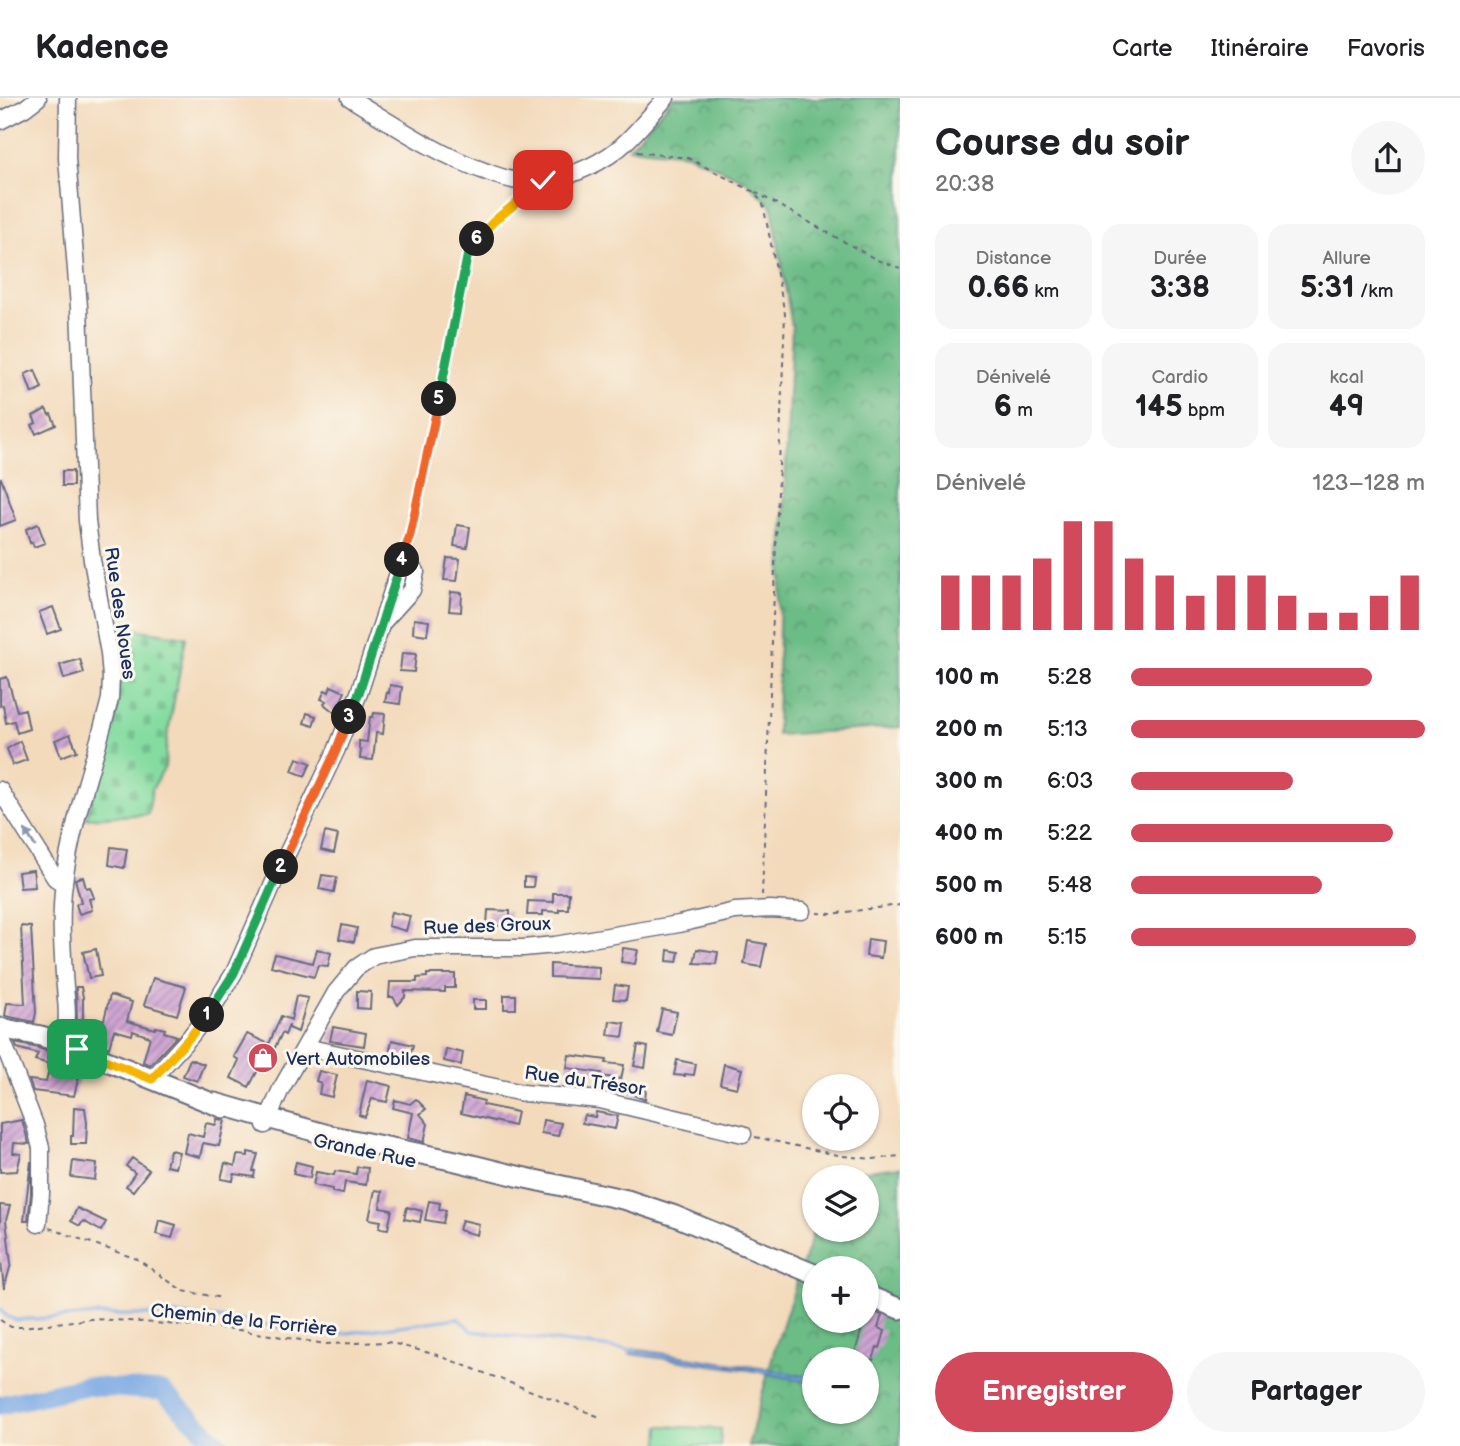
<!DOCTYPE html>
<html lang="fr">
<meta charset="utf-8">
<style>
:root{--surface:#fff;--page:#f6f6f6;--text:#202124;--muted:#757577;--line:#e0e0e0;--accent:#d1495b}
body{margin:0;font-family:"Balsamiq Sans",sans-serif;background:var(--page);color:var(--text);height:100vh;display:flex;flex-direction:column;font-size:26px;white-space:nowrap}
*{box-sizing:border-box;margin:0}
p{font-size:23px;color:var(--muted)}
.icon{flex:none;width:38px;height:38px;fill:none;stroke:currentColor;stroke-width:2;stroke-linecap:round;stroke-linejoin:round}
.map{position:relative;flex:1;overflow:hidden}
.side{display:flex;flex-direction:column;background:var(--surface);width:560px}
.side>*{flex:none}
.fabs{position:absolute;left:802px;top:976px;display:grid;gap:14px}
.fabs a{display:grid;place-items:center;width:77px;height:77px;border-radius:50%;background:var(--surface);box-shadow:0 2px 5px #0004;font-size:35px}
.pin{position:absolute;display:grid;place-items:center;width:60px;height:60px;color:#fff;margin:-30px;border-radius:14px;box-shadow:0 4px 10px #0006}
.km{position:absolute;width:35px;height:35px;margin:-18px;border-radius:50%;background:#222;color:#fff;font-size:19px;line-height:35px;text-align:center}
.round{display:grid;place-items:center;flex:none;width:74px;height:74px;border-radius:37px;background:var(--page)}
.head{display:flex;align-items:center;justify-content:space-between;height:119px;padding:0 35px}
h1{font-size:38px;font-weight:600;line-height:52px}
.stats{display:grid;grid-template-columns:repeat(3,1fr);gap:10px;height:119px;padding:7px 35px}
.stats div{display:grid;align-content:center;border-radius:18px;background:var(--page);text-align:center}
.stats b{font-size:30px;font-weight:600}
.stats small{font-size:19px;font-weight:400}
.stats p{font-size:19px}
.chart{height:196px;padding:14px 35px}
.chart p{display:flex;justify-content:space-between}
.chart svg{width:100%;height:126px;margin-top:7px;stroke:var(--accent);stroke-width:6}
.cta{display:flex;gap:14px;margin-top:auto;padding:14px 35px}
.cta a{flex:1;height:80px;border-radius:42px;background:var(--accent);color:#fff;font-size:28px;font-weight:600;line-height:80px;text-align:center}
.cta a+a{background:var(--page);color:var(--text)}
ul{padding:0 35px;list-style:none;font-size:23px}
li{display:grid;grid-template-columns:112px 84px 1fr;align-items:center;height:52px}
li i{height:18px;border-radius:9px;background:var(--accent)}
header{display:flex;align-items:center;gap:42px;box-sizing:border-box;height:98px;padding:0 35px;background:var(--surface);border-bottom:2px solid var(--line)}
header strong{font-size:33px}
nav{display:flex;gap:38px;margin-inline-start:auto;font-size:24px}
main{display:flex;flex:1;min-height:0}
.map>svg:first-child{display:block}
.forest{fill:url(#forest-crowns);stroke:#447672;stroke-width:2;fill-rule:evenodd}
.cemetery{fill:url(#cemetery-stones);stroke:#50867f;stroke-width:2}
.pitch{fill:#85dca0;stroke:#50867f;stroke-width:2}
.water{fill:url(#water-waves);stroke:#4a6ca1;stroke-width:2}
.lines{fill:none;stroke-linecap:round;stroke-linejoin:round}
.stream{stroke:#7aa9e4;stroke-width:3.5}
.river{stroke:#7aa9e4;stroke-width:19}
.building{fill:url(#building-hatch)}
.minor-casing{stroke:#676b7f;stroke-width:19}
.major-casing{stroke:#676b7f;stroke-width:23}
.path{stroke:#676b7f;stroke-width:2;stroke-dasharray:5 5;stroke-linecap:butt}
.minor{stroke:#fff;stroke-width:16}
.major{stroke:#fff;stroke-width:19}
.oneway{fill:#8d97ae}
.split-1-casing{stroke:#fff;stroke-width:14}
.split-2-casing{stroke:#fff;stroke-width:14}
.split-3-casing{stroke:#fff;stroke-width:14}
.split-4-casing{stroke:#fff;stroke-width:14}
.split-5-casing{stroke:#fff;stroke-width:14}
.split-6-casing{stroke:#fff;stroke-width:14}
.split-7-casing{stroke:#fff;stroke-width:14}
.split-1{stroke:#f5b400;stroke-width:9}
.split-2{stroke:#22a559;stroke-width:9}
.split-3{stroke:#f0652b;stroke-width:9}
.split-4{stroke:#22a559;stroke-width:9}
.split-5{stroke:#f0652b;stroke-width:9}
.split-6{stroke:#22a559;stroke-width:9}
.split-7{stroke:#f5b400;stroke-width:9}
.labels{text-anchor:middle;stroke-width:6;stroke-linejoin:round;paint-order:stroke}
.street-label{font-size:19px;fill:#1b2f5e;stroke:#fbf7ec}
.poi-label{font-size:19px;fill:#1b2f5e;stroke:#fbf7ec;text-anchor:start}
</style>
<header>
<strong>Kadence</strong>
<nav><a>Carte</a><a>Itinéraire</a><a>Favoris</a></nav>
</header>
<main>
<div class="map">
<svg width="900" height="1348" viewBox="0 0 900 1348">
<defs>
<pattern id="forest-crowns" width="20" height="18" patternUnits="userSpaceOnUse" patternTransform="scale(1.75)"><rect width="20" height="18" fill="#6cbc86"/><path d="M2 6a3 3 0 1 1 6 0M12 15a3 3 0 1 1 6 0" fill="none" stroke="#589971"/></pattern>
<pattern id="cemetery-stones" width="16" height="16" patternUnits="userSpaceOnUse" patternTransform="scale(1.75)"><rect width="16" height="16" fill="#85dca0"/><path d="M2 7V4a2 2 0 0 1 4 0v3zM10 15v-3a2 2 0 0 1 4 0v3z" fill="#72bd8c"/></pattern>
<pattern id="water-waves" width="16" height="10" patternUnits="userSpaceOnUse" patternTransform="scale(1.75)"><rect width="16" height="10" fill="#7aa9e4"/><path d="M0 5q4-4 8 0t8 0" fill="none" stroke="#638abc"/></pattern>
<pattern id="building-hatch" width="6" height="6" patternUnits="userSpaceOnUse" patternTransform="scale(1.75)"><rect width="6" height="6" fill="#cfa4d2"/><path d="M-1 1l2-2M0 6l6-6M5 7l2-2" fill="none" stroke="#a786ae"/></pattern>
</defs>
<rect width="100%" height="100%" fill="#fbf7ec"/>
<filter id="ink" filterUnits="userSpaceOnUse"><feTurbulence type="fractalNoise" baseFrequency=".0143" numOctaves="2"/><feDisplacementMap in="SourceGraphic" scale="14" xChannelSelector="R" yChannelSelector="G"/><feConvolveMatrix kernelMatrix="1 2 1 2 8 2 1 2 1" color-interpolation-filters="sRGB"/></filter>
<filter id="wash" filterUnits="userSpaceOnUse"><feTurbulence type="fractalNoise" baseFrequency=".00686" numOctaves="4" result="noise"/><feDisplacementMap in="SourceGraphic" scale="28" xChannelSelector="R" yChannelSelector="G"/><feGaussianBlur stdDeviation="1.57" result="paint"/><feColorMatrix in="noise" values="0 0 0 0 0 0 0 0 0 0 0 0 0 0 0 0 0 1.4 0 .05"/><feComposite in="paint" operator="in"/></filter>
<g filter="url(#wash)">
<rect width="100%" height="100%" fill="#f3dabb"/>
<path class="forest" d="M673 0H900V629L777 637 779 529 792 229 772 109 745 82 687 56 629 50Z
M900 1069V1348H748L774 1253 814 1132H866V1080H831L832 1077ZM814 1171H866V1223H814ZM814 1262H866V1314H814Z"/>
<path class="cemetery" d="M114 528 186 539 167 640 165 669 152 691 148 716 86 720C108 651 129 602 114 528Z"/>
<path class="pitch" d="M660 1328 721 1331 720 1348H659Z"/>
<path class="water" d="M633 1251 767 1271 814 1280V1285L749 1272 630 1256Z"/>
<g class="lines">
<path class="stream" d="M0 1211 6 1218 16 1222 99 1217H175L242 1222 314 1236 333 1237 458 1220 472 1233 636 1253"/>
<path class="river" d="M0 1307 85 1288 162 1293 221 1348"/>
</g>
<g id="blocks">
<path class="building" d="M35 272 42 290 32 295 25 276Z
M46 311 49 317 51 316 56 327 36 336 32 327 36 325 33 318Z
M62 373H73V388H62Z
M1 380 16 422 0 428V381Z
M38 426 45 445 34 449 32 444 30 445 26 431Z
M457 427 470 429 467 450 454 448Z
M447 460 460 461 457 483 444 482Z
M451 494 462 495 461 514 449 513Z
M53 509 61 531 47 536 39 514Z
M414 521 429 523 427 537 413 535Z
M402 555 416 556 414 574 400 573Z
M80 561 84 575 64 581 60 567Z
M7 579 17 613 25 611 29 631 17 635 14 623 6 625 3 607 0 608V581Z
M390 587 402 589 400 606 385 604 387 594 389 595Z
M331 588 345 594 335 615 324 606 326 603 321 601 325 592 329 594Z
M307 615 316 618 313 628 304 625Z
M374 615 385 616 383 636 376 635 373 662 360 661 361 652 359 651V643L367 644 370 619H373Z
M70 636 77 653 61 659 55 642Z
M20 643 27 662 13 667 7 651Z
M297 660 311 665 305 678 292 673Z
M325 734 338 737 334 755 321 752Z
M111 749 127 751 124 770 109 767Z
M33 772 35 789 20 790 18 774Z
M322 777 337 779 334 794 319 791Z
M83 779 86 790 90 789 94 800 89 801 92 812 79 816 76 806 81 804 75 781Z
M524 779 534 780 533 789H524Z
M553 795H569L568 811H559V814L543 813V817H527L528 803 553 804Z
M488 812 510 813V828L487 827Z
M391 814 410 818 406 833 388 828Z
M342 827 357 830 354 844 339 841Z
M21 828 31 829 36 915 34 924 5 918 7 905 25 906Z
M868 841 883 843 881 860 866 858Z
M748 843 766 846 761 869 744 866Z
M623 850 638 852 635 866 621 864Z
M96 851 101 878 89 880 83 854Z
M317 851 331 855 328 868 318 867 314 879 271 868 275 856 313 865Z
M697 851 718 854 716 866 694 865Z
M668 852 679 854 677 864 667 863Z
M550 866 599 869V881L550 879Z
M427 876H455V890H445V894L405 893V899L398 907 393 899H389L390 884H417V880L427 879Z
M153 880 186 889 177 917 144 907Z
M615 887 628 889 626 902 613 901Z
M76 889H81L83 899V919L81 933 97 938 101 921 104 922 110 897 132 904 127 923 155 931 156 929 165 931 164 934 177 938 150 967 143 964 150 939 133 933 132 937 114 932 109 950 75 937 77 920Z
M357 893 371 894 370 911 357 910Z
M504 897H516V911H504Z
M296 898 308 900 298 934 289 930V927L285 937 282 935 263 974 258 972 249 989 231 980 239 962 234 959 247 936 269 946 281 918 291 922Z
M473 902H486V911H473Z
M662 911 677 914 672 937 657 934Z
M610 923 625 925 623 939 608 937Z
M333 929 366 935 364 948 330 943Z
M392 942 413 947 410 958 404 957 403 959 389 956Z
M15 945 38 950 61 958 56 968 35 962 38 956 17 950Z
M638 947 648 949 645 970 634 968Z
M446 951 463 955 461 967 444 963Z
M569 957 607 962 606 965 624 967 621 981 601 978 602 975 567 970Z
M190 961 204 966 197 983 183 978Z
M677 962 696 966 694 977 685 976V978L674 977Z
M724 966 742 971 737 990 720 986Z
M50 968 80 974 74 998 33 993 29 982 46 984Z
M319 973 337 977 332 999 319 996 321 985 316 983Z
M367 982 391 988 387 1004 372 1001 365 1019 359 1017Z
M619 989 646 992 645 1002 618 990Z
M464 998 484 1003 483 1007 517 1014 514 1028 461 1015Z
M416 1001 426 1011 420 1016 428 1026 424 1044 408 1040 413 1015 393 1010 395 1002 410 1006Z
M74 1009 85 1010 87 1025 86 1046H71V1038H73Z
M596 1014 618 1018 615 1031 582 1025 584 1017 595 1019Z
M217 1021 225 1022 219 1048 203 1045 200 1059 184 1055 188 1035 203 1039 206 1025 216 1027Z
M22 1022 29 1046 14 1045 13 1055 21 1056 17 1073 0 1074V1026Z
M543 1022 561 1025 558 1038 541 1035Z
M170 1052 179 1054 175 1070 166 1068Z
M248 1054 258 1056 253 1073H255L254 1079 234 1076 233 1083 221 1081 225 1065 235 1068 237 1057 248 1058Z
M132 1060 149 1072 133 1093 126 1088 135 1075 126 1068Z
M31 1063V1095L28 1123H24Z
M73 1063 97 1066 95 1082 71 1079Z
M296 1064 312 1068 310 1080 293 1076Z
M357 1069 368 1070 366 1087 345 1084 343 1096 332 1094V1091L313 1087 316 1074 334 1077 335 1073 356 1076Z
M375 1092 382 1093 380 1110 392 1112 388 1131 379 1130 381 1123 369 1121Z
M429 1103 440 1105 439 1111 446 1112 443 1125 425 1122Z
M0 1107 10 1108 6 1122 11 1166 4 1191 0 1154Z
M407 1109 422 1113 420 1124 404 1121Z
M77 1110 106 1124 101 1133 83 1123 80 1128 71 1123Z
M159 1122 176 1127 172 1140 156 1136Z
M462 1122 479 1126 477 1137 459 1132Z
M867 1211 882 1217 878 1230 885 1233 880 1250 877 1249 873 1262H853L864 1223H866Z"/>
</g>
</g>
<g filter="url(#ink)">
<use href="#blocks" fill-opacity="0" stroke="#676b7f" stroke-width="2"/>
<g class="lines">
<g class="minor-casing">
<path id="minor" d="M350 0C394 27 438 57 487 74 500 79 515 84 528 84 558 85 595 69 618 51 636 36 650 17 666 0
M0 23 25 10 38 0
M0 692 55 780 64 786
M1 930 3 944 35 1027 41 1050V1096L38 1126
M62 945C71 924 65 898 64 876 62 845 60 815 64 784 72 722 95 662 110 601L111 579 109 555 92 462 87 423 79 209 67 60 68 0
M305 949 523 995 600 1002 743 1036
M152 981 190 939 215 906 234 875 277 777 336 653 359 595 401 466 416 474 412 492 383 524
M265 1027 281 991 336 894 356 870 374 858 415 850H523L555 847 679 826 735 813 770 811 802 813"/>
</g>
<g class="major-casing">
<path id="major" d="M0 930 41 938 62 945 224 1010
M215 1005 328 1037 456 1063 521 1079 627 1102 675 1118 814 1176
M866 1197 900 1211"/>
</g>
<path class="path" d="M637 54 688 60 754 94 763 106 785 216 762 797
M755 94 877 162 900 170
M405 455 410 437 439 301 467 160 478 138 495 122 519 103 522 97
M817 815 831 816 900 807
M755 1039 842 1058 873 1061 900 1058
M49 1130 137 1161 183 1193 223 1200
M0 1222 11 1229H22L90 1221 115 1222 232 1231 326 1246 388 1244 437 1257 600 1319"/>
<use href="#minor" class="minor"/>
<use href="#major" class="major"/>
</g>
<defs><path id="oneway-solid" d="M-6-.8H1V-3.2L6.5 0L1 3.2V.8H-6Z" transform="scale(1.75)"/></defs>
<use class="oneway" href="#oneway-solid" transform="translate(30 740) rotate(-122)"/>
</g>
<g class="lines" filter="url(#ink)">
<g class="split-1-casing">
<path id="split-1" d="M77 951 152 981 190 939 207 917"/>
</g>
<g class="split-2-casing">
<path id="split-2" d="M207 917 234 875 281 769"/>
</g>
<g class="split-3-casing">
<path id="split-3" d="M281 769 336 653 349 619"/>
</g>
<g class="split-4-casing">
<path id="split-4" d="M349 619 359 595 402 462"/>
</g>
<g class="split-5-casing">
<path id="split-5" d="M402 462 410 437 439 301"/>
</g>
<g class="split-6-casing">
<path id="split-6" d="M439 301 467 160 477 141"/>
</g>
<g class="split-7-casing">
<path id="split-7" d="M477 141 495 122 519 103 528 84 543 82"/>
</g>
<use href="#split-1" class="split-1"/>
<use href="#split-2" class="split-2"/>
<use href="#split-3" class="split-3"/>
<use href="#split-4" class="split-4"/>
<use href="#split-5" class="split-5"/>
<use href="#split-6" class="split-6"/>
<use href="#split-7" class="split-7"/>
</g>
<defs>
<g id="shop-disc" transform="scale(1.575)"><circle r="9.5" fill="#d1495b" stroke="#fbf7ec"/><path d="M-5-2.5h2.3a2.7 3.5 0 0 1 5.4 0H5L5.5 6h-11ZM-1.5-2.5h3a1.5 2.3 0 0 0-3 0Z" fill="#fff"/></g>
</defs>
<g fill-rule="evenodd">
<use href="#shop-disc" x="263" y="960"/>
</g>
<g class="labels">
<g class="street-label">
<text transform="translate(121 515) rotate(82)" y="7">Rue des Noues</text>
<text transform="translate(487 827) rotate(-2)" y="7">Rue des Groux</text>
<text transform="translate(585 982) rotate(8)" y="7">Rue du Trésor</text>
<text transform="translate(365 1052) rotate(12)" y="7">Grande Rue</text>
<text transform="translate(244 1221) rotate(6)" y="7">Chemin de la Forrière</text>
</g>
<g class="poi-label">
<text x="286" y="967">Vert Automobiles</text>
</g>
</g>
</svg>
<div class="fabs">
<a><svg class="icon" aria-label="locate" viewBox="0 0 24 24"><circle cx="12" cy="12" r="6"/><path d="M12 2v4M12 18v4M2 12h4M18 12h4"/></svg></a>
<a><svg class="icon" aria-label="layers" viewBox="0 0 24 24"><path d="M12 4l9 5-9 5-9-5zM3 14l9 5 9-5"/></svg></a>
<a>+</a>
<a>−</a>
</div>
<div class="pin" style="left:77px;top:951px;background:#1e9e55"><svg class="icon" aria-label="arrive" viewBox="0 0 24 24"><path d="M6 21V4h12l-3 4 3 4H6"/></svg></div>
<div class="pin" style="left:543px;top:82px;background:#d93025"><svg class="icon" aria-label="check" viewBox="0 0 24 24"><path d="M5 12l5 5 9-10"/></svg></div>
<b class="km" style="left:207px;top:917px">1</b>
<b class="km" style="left:281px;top:769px">2</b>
<b class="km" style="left:349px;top:619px">3</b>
<b class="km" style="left:402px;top:462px">4</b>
<b class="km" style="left:439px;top:301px">5</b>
<b class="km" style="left:477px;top:141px">6</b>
</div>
<section class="side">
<div class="head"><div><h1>Course du soir</h1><p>20:38</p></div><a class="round"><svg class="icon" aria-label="share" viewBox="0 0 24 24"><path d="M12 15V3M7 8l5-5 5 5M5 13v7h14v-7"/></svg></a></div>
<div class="stats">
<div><p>Distance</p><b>0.66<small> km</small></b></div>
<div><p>Durée</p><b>3:38</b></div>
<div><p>Allure</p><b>5:31<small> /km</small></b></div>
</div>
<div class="stats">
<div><p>Dénivelé</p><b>6<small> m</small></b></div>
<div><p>Cardio</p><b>145<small> bpm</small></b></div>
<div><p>kcal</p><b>49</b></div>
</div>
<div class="chart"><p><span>Dénivelé</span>123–128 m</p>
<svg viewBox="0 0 160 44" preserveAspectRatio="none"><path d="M5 44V25M15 44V25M25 44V25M35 44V19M45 44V6M55 44V6M65 44V19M75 44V25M85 44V32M95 44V25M105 44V25M115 44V32M125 44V38M135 44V38M145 44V32M155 44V25"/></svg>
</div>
<ul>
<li><b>100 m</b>5:28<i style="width:82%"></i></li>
<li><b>200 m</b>5:13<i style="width:100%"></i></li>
<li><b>300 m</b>6:03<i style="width:55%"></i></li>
<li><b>400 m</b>5:22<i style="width:89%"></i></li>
<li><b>500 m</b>5:48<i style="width:65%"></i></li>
<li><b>600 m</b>5:15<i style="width:97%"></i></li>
</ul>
<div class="cta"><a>Enregistrer</a><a>Partager</a></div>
</section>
</main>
